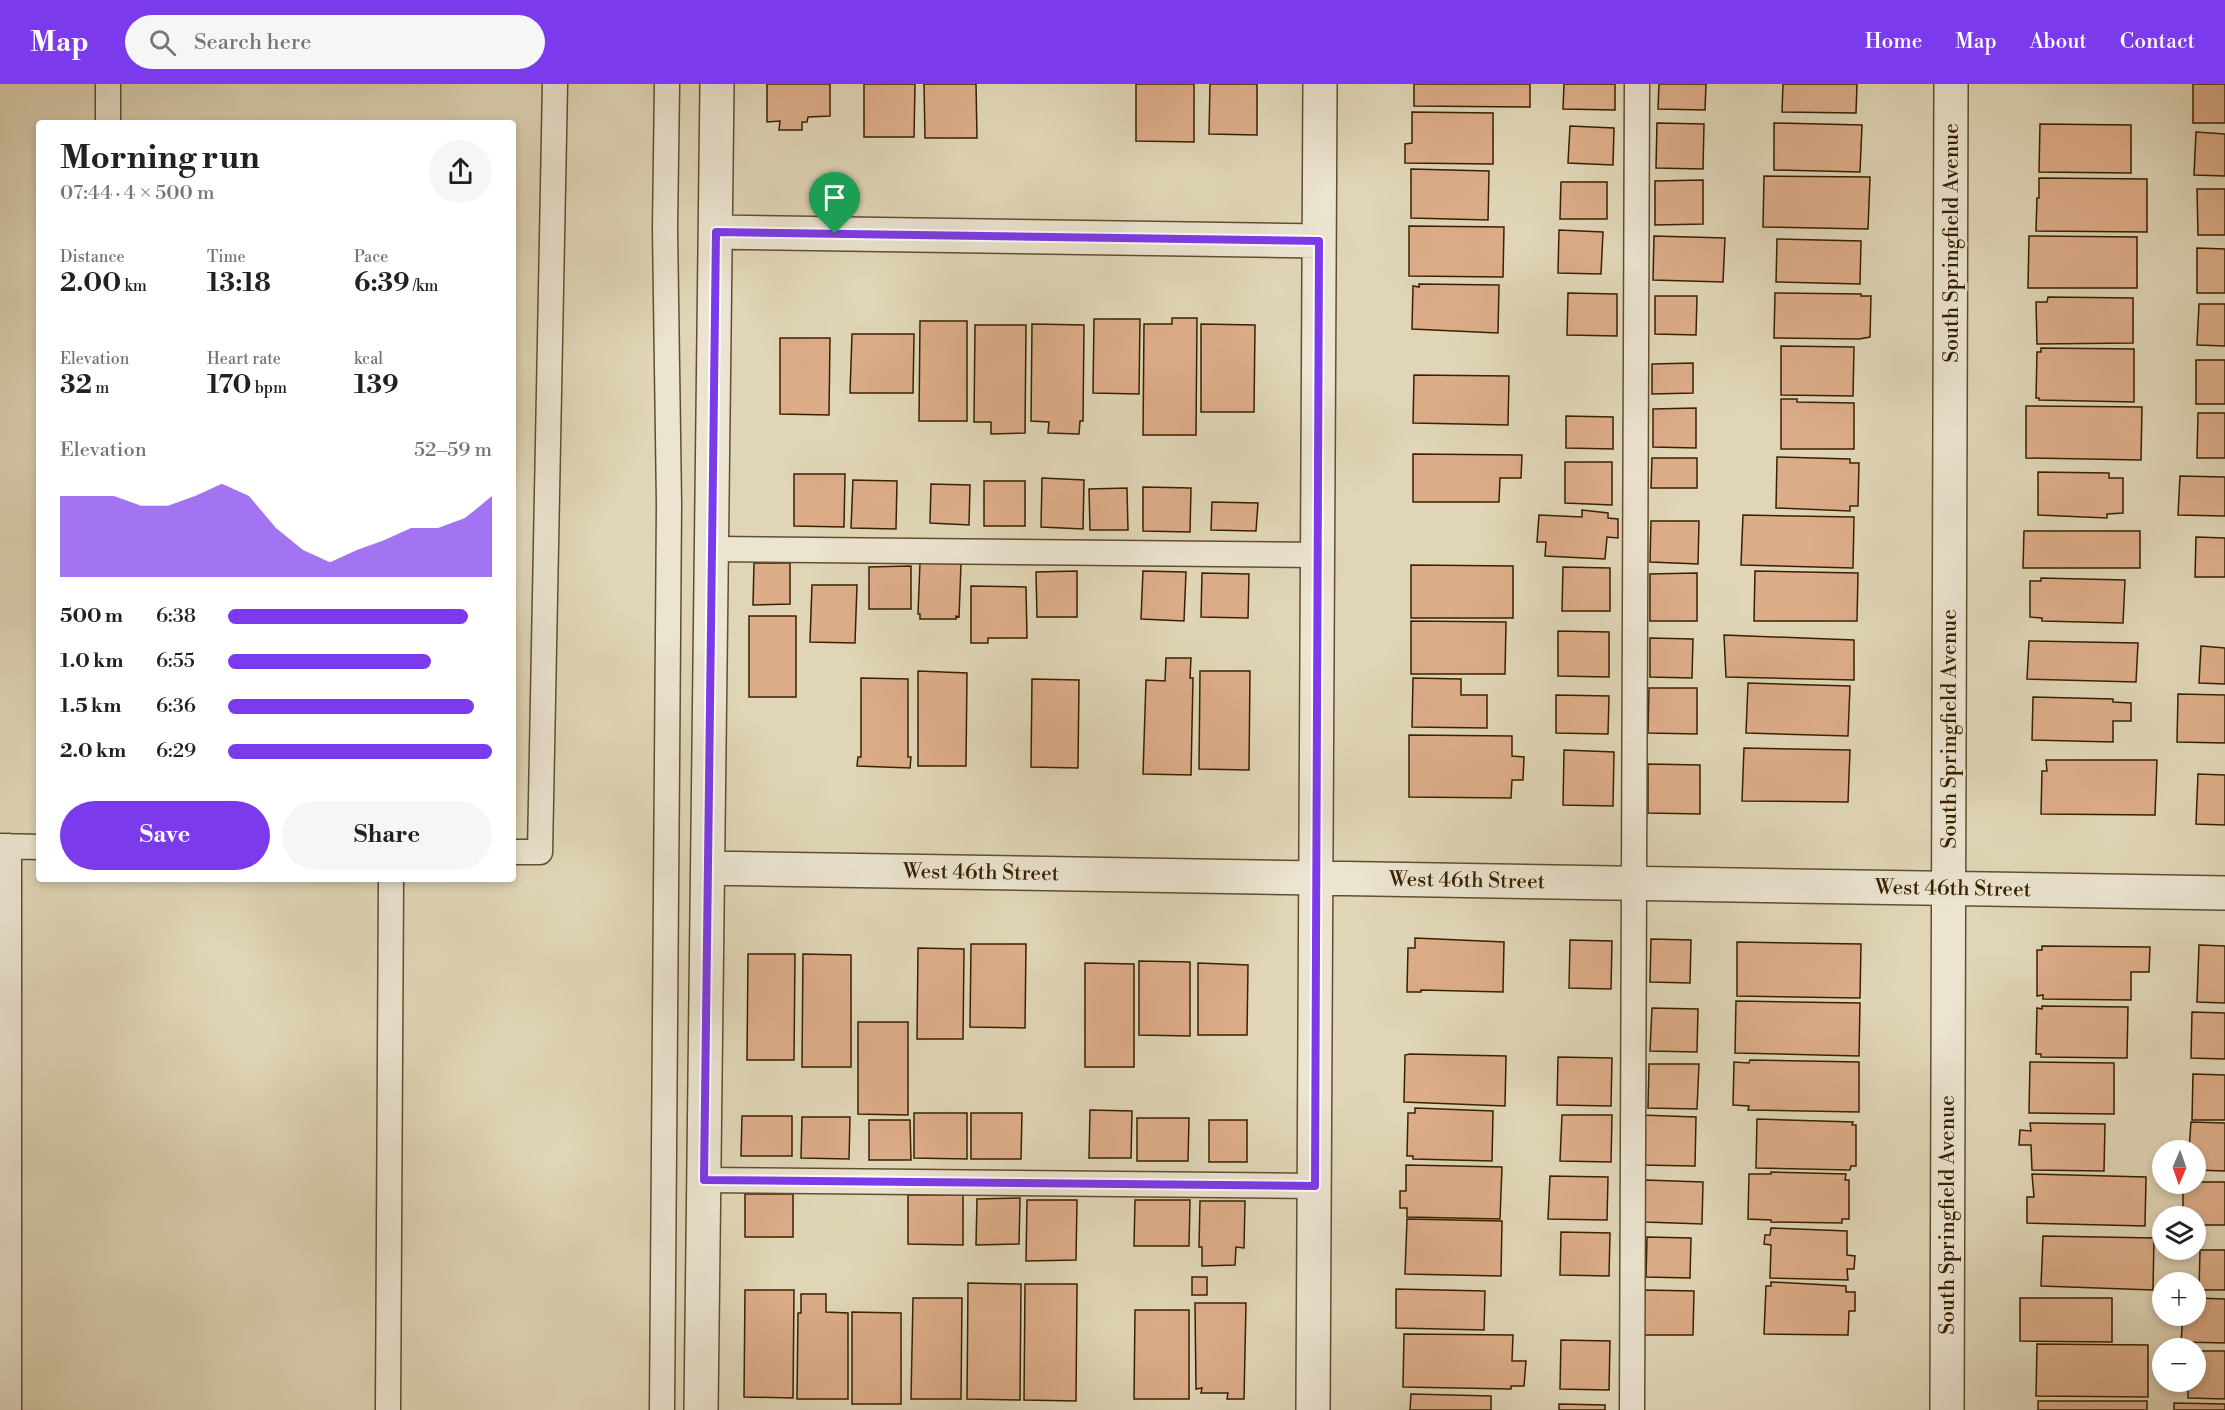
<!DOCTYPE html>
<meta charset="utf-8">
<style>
:root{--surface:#fff;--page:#f6f6f6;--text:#202124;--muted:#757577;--accent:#7c3aed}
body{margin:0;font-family:"Libre Bodoni",serif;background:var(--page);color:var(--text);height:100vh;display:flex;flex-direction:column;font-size:22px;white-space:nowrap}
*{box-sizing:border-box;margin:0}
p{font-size:20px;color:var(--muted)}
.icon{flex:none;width:33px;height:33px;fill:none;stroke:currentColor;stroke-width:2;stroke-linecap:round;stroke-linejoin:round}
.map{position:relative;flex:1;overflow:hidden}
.panel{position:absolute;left:36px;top:36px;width:480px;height:762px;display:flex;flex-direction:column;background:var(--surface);border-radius:6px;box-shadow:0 3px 9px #0003}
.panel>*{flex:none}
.needle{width:39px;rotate:182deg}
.fabs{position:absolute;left:2152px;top:1056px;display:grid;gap:12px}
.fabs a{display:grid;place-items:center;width:54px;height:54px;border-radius:50%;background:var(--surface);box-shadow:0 3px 9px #0003;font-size:30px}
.pin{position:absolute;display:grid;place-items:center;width:51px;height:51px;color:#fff;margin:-62px -26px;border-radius:50% 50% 50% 0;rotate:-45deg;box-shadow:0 0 6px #0007}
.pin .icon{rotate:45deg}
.round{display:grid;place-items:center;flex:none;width:63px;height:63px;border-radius:32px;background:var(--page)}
.head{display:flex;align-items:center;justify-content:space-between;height:102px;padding:0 24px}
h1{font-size:33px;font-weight:700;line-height:45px}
.stats{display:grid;grid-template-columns:repeat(3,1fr);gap:9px;height:102px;padding:6px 24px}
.stats div{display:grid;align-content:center}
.stats b{font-size:26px;font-weight:700}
.stats small{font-size:16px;font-weight:400}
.stats p{font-size:16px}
.chart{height:168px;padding:12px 24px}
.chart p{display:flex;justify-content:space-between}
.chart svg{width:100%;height:108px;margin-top:6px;fill:var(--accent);opacity:.7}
.button{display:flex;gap:12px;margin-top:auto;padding:12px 24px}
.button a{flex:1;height:69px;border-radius:36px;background:var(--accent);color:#fff;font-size:24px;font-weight:700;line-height:69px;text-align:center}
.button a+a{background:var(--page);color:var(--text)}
ul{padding:0 24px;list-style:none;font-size:20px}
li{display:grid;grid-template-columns:96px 72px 1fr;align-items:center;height:45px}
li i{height:15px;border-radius:8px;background:var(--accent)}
header{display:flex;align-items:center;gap:36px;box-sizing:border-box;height:84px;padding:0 30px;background:var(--accent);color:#fff}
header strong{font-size:28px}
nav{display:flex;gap:33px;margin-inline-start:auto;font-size:21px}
.search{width:420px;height:54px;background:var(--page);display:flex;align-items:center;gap:15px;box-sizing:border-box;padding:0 21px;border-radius:33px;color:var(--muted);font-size:22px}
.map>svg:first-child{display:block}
.building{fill:#ddad89;stroke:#382100;stroke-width:1.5}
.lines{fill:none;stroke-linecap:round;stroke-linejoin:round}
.service-casing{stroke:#624e2e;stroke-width:27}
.minor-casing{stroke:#624e2e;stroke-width:36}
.service{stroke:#ebe4d0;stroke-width:24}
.minor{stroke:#ebe4d0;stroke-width:33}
.route-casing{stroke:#fff;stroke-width:12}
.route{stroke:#7c3aed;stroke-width:8}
.labels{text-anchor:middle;stroke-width:5;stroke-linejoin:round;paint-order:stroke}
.street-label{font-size:21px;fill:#382100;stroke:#ebe4d0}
</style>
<header>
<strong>Map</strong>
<div class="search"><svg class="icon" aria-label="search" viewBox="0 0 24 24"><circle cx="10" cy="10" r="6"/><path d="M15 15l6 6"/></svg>Search here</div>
<nav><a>Home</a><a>Map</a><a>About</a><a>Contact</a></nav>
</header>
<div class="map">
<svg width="2225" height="1326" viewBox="0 0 2225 1326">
<rect width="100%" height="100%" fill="#e0d6b7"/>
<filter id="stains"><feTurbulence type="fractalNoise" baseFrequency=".00333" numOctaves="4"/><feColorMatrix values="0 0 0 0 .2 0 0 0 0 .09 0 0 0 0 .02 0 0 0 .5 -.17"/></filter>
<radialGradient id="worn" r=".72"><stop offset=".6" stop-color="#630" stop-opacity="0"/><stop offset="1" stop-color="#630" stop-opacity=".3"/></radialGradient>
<path class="building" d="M767 0H830V32L808 33 807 38H802V46H779L780 37 767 38Z
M864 0H915L914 53H864Z
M924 0H976L977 54H925Z
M1136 0H1194V58L1136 57Z
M1210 0H1257V51L1209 50Z
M1414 0H1530V23L1414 22Z
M1564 0H1615V26L1563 25Z
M1659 0H1706L1705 26 1658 25Z
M1783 0H1857L1856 29 1782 28Z
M2193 0H2225V39H2193Z
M1412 28 1493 29V80L1405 79V60L1412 59Z
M1657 39 1704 40 1703 85 1656 84Z
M1774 39 1862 41 1860 88 1774 86Z
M2040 40 2131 41V89L2039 88Z
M1570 42 1614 44 1613 81 1568 79Z
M2196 48 2225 50V92L2194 91Z
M1411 85 1489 87 1488 136 1411 134Z
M1764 92 1870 93 1868 145 1763 143Z
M2039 94 2147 95V148L2036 147 2037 114H2039Z
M1703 96V140L1655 141V97Z
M1561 98H1607V135H1560Z
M2197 105H2225V151H2198Z
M1409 142 1504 143 1503 193 1409 192Z
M1559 146 1603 148 1601 190 1558 189Z
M1654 152 1725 154 1723 198 1653 196Z
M2029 152 2137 153V204H2028Z
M1777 155 1861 157 1860 200 1776 198Z
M2197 164 2225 165V209H2197Z
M1419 200 1499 201 1498 249 1412 245 1413 202 1419 203Z
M1568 209 1617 210V252L1567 251Z
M1775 209 1861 210V212H1871L1870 253 1859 255 1774 254Z
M1655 212H1697L1696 251 1655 250Z
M2048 213 2133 214V259L2037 260 2036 218H2047Z
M2199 220H2225V262L2197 261Z
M1172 234H1197L1196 351H1143L1144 240H1172Z
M1094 235H1140L1139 310 1093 309Z
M920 237H967V337H919Z
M1032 240 1084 241 1083 337H1080L1079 350 1048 349 1049 338 1031 337Z
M1201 240 1255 241 1254 328H1201Z
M975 241H1026L1025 349 991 350V338H974Z
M852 250H914L913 309H850Z
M780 254H830L829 331 780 330Z
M1781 262 1854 263 1853 312 1781 311Z
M2041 264 2134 265V318L2039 316V314H2036L2037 268H2041Z
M2196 276H2225V320H2196Z
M1693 279V309L1652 310V280Z
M1414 291 1509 292 1508 341 1413 339Z
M1781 315H1797V318L1854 319V365H1781Z
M2026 322 2142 323 2141 376 2026 374Z
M1696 324V364L1653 363V325Z
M2198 329H2225V374H2197Z
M1566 332 1613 333V365L1566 364Z
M1413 370 1522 371 1521 394H1500L1499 418H1413Z
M1777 373 1850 375V379H1859L1858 422H1850V427L1776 424Z
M1652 374H1697V404H1651Z
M1565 378H1612V421L1565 419Z
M2038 388 2109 389V394H2123V429L2107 430V434L2038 431Z
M794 390H845L844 443 794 442Z
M2180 392 2225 393V432L2178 431Z
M1042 394 1084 396 1083 445 1041 443Z
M853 396 897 397 896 445 851 444Z
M984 397H1025V442H984Z
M931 400 970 401 969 441 930 439Z
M1143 403 1191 404 1190 448 1143 447Z
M1127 404 1128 446H1090L1089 405Z
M1212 418 1258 419 1256 447 1211 446Z
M1582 426 1608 429V434L1618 435V454L1607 453 1605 475 1545 472 1546 458H1537L1539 431 1582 433Z
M1743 431 1854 433 1853 484 1741 481Z
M1651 437H1699L1698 480 1650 478Z
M2024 447H2140V484H2023Z
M2196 453 2225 454V493H2195Z
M754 479H790V520L753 521Z
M920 479 961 480 959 533 956 532V535H920V530H918Z
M1411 481 1513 482V534H1411Z
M911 482V525H869V483Z
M1563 483 1610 484V527H1562Z
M1077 487V533H1037L1036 488Z
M1143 487 1186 488 1184 537 1141 535Z
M1755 487 1858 489 1857 537H1754Z
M1202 489 1249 490 1248 534 1201 533Z
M1697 489V537H1650V490Z
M2041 494 2125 496 2123 539 2042 537V534L2030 533V497H2041Z
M812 501H857L855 559 810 558Z
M971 502 1026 503 1027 554H988V559H971Z
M749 532H796V613H749Z
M1411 537 1506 538 1505 590H1411Z
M1558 547 1609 548V593L1558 592Z
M1724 551 1854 556V596L1726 593Z
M1650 554 1693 555 1692 594 1650 593Z
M2029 557 2138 559 2136 598 2027 595Z
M2201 562 2225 564V600L2199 599Z
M1166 574H1191L1190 594H1193L1191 691 1143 690 1146 596 1165 597Z
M918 587 967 589 966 682H918Z
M1200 587H1250L1249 686 1199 685Z
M861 594 908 595V673H911L910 684 857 682 858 673H861Z
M1413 594 1461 595V611H1487V644L1412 643Z
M1032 595 1079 596 1078 684 1031 683Z
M1748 599 1850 602 1848 652 1746 649Z
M1649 604H1697V650L1648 649Z
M2178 610 2225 611V659L2177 658Z
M1556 611 1609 612 1608 650 1556 649Z
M2033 613 2113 615V618L2131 619V637H2113V658L2032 656Z
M1409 651 1512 652V672L1524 673 1523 696H1512L1511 714 1409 713Z
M1744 664 1850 666 1848 718 1742 717Z
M1564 666 1614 668 1613 722 1563 721Z
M2046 676H2157L2155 731 2041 730 2042 687H2047Z
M1648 680 1700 681V730L1648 729Z
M2198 690 2225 691V741L2196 740Z
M1415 854 1504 858 1503 908 1421 906V908H1407L1408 864H1415Z
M1651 855 1691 856 1690 899 1650 898Z
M1570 856 1612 857 1611 905 1569 904Z
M1737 858 1861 860 1860 914 1737 912Z
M971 860H1026L1025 944 970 943Z
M2199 861 2225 862V919L2197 918Z
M2042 862 2150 863 2149 888H2131V916L2043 915V911L2037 912V866H2042Z
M918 864 964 865 963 955H917Z
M748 870H795L794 976H747Z
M803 870 851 871V983H802Z
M1139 877 1190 878V952L1139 951Z
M1085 879 1134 880V983H1085Z
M1198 879 1248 881 1247 951H1198Z
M1736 917 1860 919 1859 972 1735 969Z
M2042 922 2128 923 2127 974 2041 973V970H2036L2037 924 2042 925Z
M1652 924 1698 925 1697 968 1650 967Z
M2192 928 2225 929V975L2191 974Z
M858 938H908V1031L858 1030Z
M1410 970 1506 972 1505 1022 1404 1018 1405 971Z
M1558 973 1612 974 1611 1022 1557 1021Z
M1750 976 1859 978V1028L1748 1026 1749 1022 1733 1021 1734 978 1749 979Z
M2030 978 2114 979V1030L2029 1029Z
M1649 980H1699L1697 1025 1648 1024Z
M2193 990 2225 991V1036H2192Z
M1415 1024 1493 1027 1492 1077 1413 1075V1072H1407L1408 1029H1415Z
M1090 1026 1132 1027 1131 1074H1089Z
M914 1029H967V1075L914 1074Z
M971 1029H1022L1021 1075H971Z
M1562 1031H1612L1611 1078 1560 1077Z
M1640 1031 1696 1033 1695 1082 1639 1081Z
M742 1032H792V1072H741Z
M802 1033H850L849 1075 801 1074Z
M1137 1034H1189L1188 1077H1137Z
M1757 1035 1853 1038 1852 1041H1856V1082H1851L1850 1086 1756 1084Z
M869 1036H910L911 1076H869Z
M1209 1036H1247V1078H1209Z
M2191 1038 2225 1039V1087L2196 1086V1066H2189Z
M2030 1039 2105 1040 2104 1087 2032 1086 2031 1061H2019L2020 1046 2031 1047Z
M1406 1081 1502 1083 1500 1135 1407 1133V1124H1400V1107H1406Z
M1771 1088 1846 1090 1845 1096H1849V1135H1842V1139L1771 1138V1136L1748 1135 1749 1090H1771Z
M2032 1090 2146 1093 2145 1142 2027 1139V1113H2034Z
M1550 1092 1608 1093 1607 1136 1548 1135Z
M1645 1096 1703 1098 1702 1140 1645 1138Z
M2196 1098H2225V1141H2196V1132H2183V1100H2196Z
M745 1110H793V1153H745Z
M908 1111H963V1161L908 1160Z
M1020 1114 1019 1160 976 1161 977 1115Z
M1027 1116H1077L1076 1176 1026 1177Z
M1135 1116H1190L1189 1162H1134Z
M1200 1117H1245L1244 1164 1236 1163 1235 1181 1202 1182V1163H1199Z
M1407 1135 1502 1137 1501 1192 1405 1190Z
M1771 1144 1847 1147V1171L1855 1172 1854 1185H1847L1848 1196 1770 1194 1771 1161 1764 1160 1765 1151H1770Z
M1561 1148 1610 1149 1609 1192 1560 1191Z
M2043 1152 2154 1154 2153 1206 2041 1202Z
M1647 1153 1691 1154 1690 1194 1646 1193Z
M2200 1166H2225V1206H2199Z
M1192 1193H1207V1211H1192Z
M1771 1198 1846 1202V1208H1855V1227H1849L1848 1251 1764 1250 1766 1202H1771Z
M968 1199 1021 1200 1020 1316 967 1315Z
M1025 1200H1077L1076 1317 1024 1316Z
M1396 1205 1485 1207 1484 1246 1396 1244Z
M745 1206H794L793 1314 744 1313Z
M1642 1206 1694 1207 1693 1251H1642Z
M801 1210H826V1228L848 1229V1315H797L798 1229H801Z
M913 1214H962L961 1315H911Z
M2020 1214H2112V1258L2020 1257Z
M2196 1214 2225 1215V1259L2181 1258 2183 1232H2196Z
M1195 1219H1246L1244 1315H1227L1228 1309H1201L1202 1304 1196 1305Z
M1135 1226H1189V1315H1134Z
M852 1228 901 1229V1320H852Z
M1404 1250 1513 1251 1512 1277H1526L1524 1302H1511V1305L1403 1303Z
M1561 1256 1610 1257 1609 1306 1560 1305Z
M2037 1260 2148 1261V1313L2036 1312Z
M2196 1267H2225V1315L2188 1314V1298H2196Z
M1411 1310 1491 1312V1326H1410Z
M2038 1317H2147V1326H2038Z
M2174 1319 2225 1320V1326H2174Z
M1559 1320 1605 1321V1326H1559Z"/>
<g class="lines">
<g class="service-casing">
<path id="service" d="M108 39V0
M713 465 1318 471
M0 762 39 763
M9 762V1326
M513 768H540L555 0
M704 1096 1315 1102
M388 1326 391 795
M662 1326 669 420 665 145 667 0
M1632 1326 1637 0"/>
</g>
<g class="minor-casing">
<path id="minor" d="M716 148 1319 157
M708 784 2225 809
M701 1326 717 0
M1313 1326 1320 0
M1947 1326 1951 0"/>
</g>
<use href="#service" class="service"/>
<use href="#minor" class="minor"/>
</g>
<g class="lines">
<g class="route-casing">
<path id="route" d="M716 148 1319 157 1315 1102 704 1096Z"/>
</g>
<use href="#route" class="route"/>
</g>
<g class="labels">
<g class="street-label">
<text transform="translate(1951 159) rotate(-90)" y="7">South Springfield Avenue</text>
<text transform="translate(1949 645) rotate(-90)" y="7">South Springfield Avenue</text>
<text transform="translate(981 788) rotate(1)" y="7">West 46th Street</text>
<text transform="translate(1467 796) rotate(1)" y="7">West 46th Street</text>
<text transform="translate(1953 804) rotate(1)" y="7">West 46th Street</text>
<text transform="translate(1947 1131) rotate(-90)" y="7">South Springfield Avenue</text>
</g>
</g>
<rect width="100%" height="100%" filter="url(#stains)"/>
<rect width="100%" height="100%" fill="url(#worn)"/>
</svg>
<div class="fabs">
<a><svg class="needle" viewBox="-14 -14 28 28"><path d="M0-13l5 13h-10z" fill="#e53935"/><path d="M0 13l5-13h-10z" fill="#757577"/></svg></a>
<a><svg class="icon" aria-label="layers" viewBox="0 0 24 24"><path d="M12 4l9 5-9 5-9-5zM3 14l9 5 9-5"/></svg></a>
<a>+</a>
<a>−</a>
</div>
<div class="pin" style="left:835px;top:150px;background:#1e9e55"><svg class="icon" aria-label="arrive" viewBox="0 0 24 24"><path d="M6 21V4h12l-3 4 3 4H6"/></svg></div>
<section class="panel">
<div class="head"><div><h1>Morning run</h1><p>07:44 · 4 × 500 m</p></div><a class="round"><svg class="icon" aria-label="share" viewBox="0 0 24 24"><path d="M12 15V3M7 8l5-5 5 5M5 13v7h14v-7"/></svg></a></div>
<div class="stats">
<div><p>Distance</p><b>2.00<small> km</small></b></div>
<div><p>Time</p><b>13:18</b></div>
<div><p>Pace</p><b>6:39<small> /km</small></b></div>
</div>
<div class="stats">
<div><p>Elevation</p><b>32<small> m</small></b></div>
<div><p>Heart rate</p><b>170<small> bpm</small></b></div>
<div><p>kcal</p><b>139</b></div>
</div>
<div class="chart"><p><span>Elevation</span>52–59 m</p>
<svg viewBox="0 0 160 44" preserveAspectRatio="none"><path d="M0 44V11L10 11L20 11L30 15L40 15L50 11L60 6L70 11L80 24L90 33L100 38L110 33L120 29L130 24L140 24L150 20L160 11V44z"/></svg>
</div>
<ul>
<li><b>500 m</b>6:38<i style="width:91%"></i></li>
<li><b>1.0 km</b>6:55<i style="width:77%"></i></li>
<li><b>1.5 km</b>6:36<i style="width:93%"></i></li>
<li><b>2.0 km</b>6:29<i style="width:100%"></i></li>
</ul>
<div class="button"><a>Save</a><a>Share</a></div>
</section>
</div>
